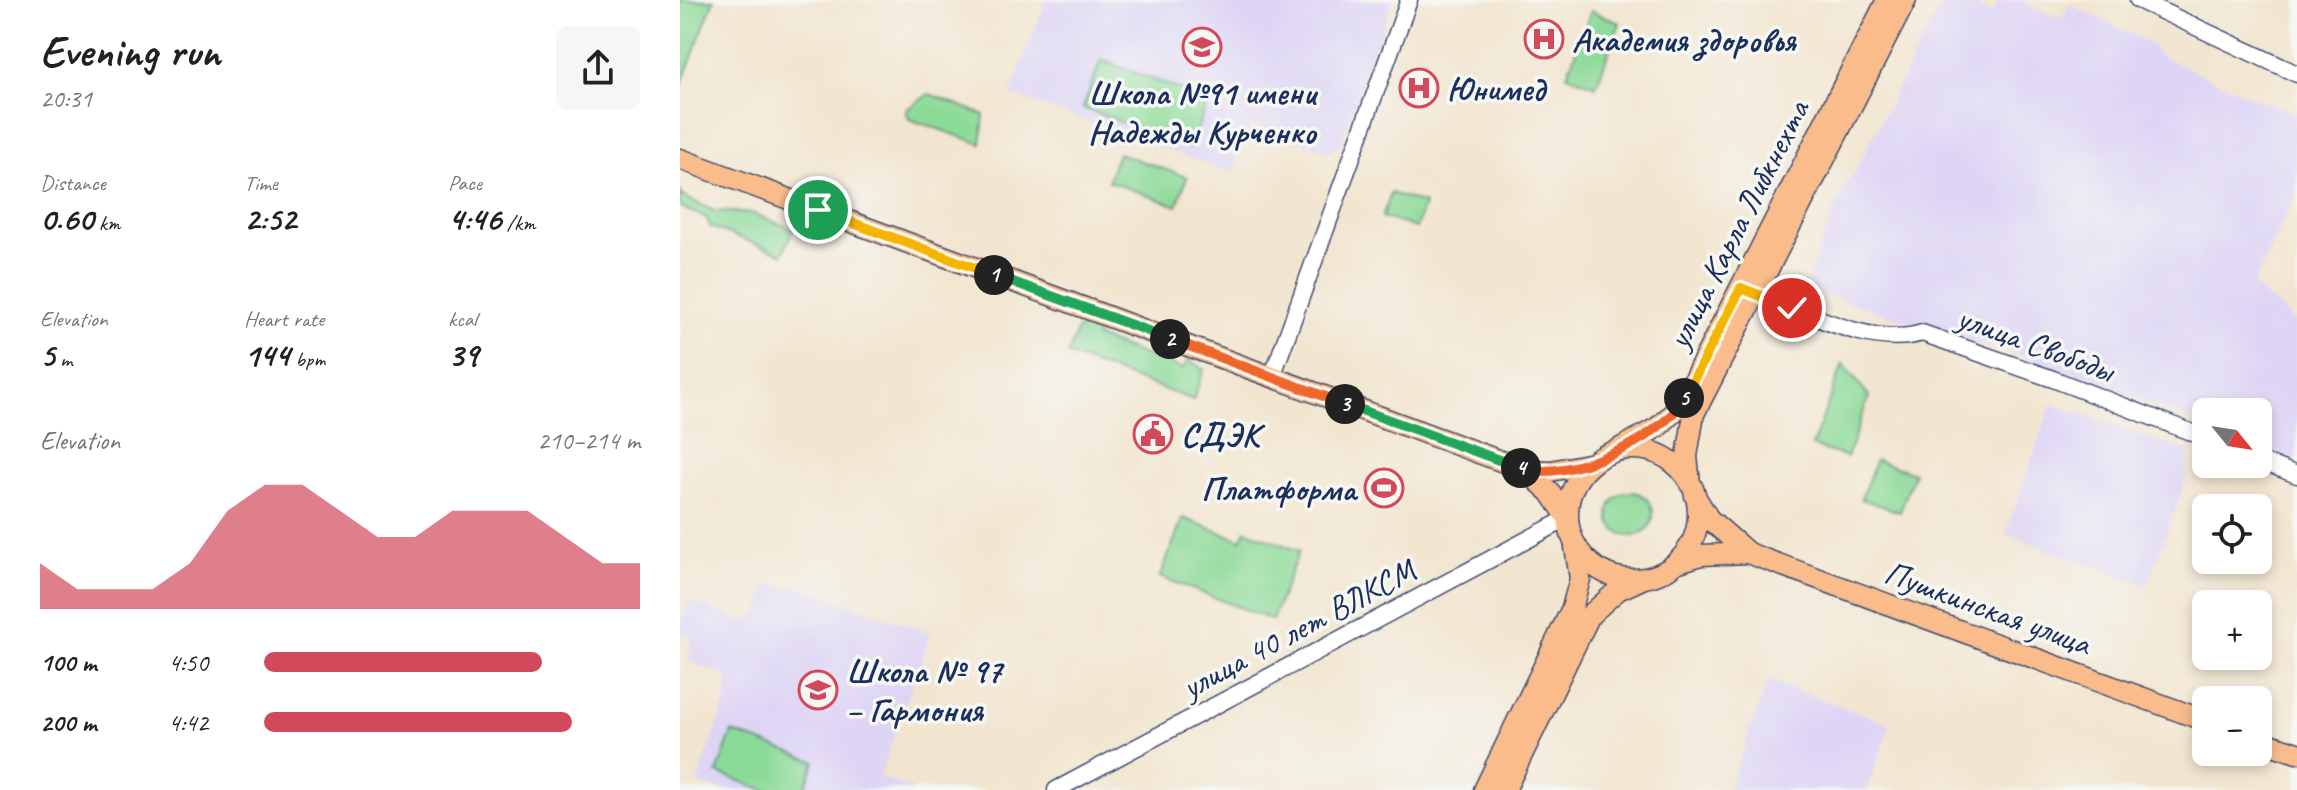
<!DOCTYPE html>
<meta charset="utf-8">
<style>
:root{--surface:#fff;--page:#f6f6f6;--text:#202124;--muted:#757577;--accent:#d1495b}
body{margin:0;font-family:Caveat,sans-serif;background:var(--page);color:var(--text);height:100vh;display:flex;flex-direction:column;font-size:30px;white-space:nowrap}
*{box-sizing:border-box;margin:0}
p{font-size:26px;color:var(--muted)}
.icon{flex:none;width:44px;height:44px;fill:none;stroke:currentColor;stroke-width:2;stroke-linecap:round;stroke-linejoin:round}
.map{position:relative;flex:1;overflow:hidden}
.details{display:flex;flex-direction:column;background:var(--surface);width:680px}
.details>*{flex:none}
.needle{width:52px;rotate:120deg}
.controls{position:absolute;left:1512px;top:398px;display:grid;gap:16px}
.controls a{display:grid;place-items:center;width:80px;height:80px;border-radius:12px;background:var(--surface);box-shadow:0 4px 12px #0003;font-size:40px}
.pin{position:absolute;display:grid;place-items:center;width:68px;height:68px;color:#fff;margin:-34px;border:4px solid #fff;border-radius:50%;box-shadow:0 2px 8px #0007}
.km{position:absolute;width:40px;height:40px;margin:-20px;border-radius:50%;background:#222;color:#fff;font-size:22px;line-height:40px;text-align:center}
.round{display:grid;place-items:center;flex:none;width:84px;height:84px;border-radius:12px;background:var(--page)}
.headline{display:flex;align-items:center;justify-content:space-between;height:136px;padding:0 40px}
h1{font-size:44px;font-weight:600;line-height:60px}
.metrics{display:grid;grid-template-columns:repeat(3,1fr);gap:12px;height:136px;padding:8px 40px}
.metrics div{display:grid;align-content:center}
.metrics b{font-size:34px;font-weight:600}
.metrics small{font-size:22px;font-weight:400}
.metrics p{font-size:22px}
.chart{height:224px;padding:16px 40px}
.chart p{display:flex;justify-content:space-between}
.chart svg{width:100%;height:144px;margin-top:8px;fill:var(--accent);opacity:.7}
ul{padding:0 40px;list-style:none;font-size:26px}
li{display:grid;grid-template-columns:128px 96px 1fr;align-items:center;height:60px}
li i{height:20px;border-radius:10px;background:var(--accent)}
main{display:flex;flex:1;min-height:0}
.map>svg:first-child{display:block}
.built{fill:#ded5f5}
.green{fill:#8cda98;stroke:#54847b;stroke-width:2}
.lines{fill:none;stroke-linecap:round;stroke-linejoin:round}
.minor-casing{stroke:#3b4a6f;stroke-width:19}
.major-casing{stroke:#3b4a6f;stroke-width:23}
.minor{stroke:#fff;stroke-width:16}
.major{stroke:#fabc8b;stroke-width:20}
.split-1-casing{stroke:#fff;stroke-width:16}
.split-2-casing{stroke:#fff;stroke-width:16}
.split-3-casing{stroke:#fff;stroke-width:16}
.split-4-casing{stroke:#fff;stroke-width:16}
.split-5-casing{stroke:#fff;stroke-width:16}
.split-6-casing{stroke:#fff;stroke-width:16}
.split-1{stroke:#f5b400;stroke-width:10}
.split-2{stroke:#22a559;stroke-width:10}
.split-3{stroke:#f0652b;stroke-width:10}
.split-4{stroke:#22a559;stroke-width:10}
.split-5{stroke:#f0652b;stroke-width:10}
.split-6{stroke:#f5b400;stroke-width:10}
.labels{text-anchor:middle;stroke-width:7;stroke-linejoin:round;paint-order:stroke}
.poi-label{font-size:34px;font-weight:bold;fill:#1b2f5e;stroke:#f6f6f2;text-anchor:start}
.street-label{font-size:34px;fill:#1b2f5e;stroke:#f6f6f2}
</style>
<main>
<section class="details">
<div class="headline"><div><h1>Evening run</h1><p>20:31</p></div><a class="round"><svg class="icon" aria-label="share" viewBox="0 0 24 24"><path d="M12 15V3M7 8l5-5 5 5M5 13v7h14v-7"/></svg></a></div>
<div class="metrics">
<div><p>Distance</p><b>0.60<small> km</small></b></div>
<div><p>Time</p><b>2:52</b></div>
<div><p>Pace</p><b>4:46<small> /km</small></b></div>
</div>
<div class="metrics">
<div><p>Elevation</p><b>5<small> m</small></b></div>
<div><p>Heart rate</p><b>144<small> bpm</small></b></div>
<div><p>kcal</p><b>39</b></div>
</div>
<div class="chart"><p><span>Elevation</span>210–214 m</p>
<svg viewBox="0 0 160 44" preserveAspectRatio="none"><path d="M0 44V30L10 38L20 38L30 38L40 30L50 14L60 6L70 6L80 14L90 22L100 22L110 14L120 14L130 14L140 22L150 30L160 30V44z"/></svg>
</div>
<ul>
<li><b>100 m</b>4:50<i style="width:74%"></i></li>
<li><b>200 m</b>4:42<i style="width:82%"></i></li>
</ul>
</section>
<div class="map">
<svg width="1617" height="790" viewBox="0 0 1617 790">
<rect width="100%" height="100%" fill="#f6f6f2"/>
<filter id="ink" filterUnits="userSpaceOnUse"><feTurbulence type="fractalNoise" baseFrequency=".0125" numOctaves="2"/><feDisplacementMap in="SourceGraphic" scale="16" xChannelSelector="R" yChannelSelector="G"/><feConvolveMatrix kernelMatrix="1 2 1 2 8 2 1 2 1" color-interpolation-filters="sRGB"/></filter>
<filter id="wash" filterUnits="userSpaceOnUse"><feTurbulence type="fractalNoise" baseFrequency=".006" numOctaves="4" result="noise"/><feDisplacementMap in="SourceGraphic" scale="32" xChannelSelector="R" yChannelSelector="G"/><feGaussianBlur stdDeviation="1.8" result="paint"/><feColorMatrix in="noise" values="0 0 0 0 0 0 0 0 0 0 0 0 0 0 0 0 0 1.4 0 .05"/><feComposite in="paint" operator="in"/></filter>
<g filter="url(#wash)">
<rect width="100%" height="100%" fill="#f2e5cf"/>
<path class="built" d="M366 0H713L660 144 650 152 571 124 552 173 330 94Z
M1263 0H1284L1312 14 1319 0H1347L1346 4 1382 19 1389 4 1473 45 1478 54 1562 93 1617 114V193L1573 285 1617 323V461L1578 446V412H1526V425L1310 344 1309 347 1124 288 1163 188 1173 175Z
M1371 404 1508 451 1506 480 1467 586 1326 534Z
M89 583 111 590 114 585 251 633 200 777 236 790H40L17 782 45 704 47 676 7 661 12 637 0 633V627L9 601 65 621 79 612Z
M1088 680 1211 724 1187 790H1048Z"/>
<path class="green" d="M0 0H34L0 88Z
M911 11 940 23 916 86 887 75Z
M421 60 528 100 510 148 403 108Z
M249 94 304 115 301 144 229 119 226 110Z
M438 153 507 177 497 206 428 181Z
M0 190 2 196 34 211 71 213 113 229 103 254 30 227 27 218 0 207Z
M711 193 744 204 736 228 702 217Z
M407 325 414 327 416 337 503 369 507 360 524 369 513 400 388 355 397 330Z
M1163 364 1189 396 1167 457 1132 446Z
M1196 460 1234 473 1220 512 1181 499Z
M929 514a22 22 0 1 1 44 0a22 22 0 1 1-44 0Z
M503 518 561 540 566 530 619 551 592 620 480 577Z
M52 732 135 761 124 790H85L37 773Z"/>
</g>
<g filter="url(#ink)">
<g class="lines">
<g class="minor-casing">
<path id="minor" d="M1458 0 1617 74
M1067 290C1117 307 1190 350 1242 333L1373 379 1526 438
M592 377 729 0
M1578 460 1617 475
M376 790 888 518"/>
</g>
<g class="major-casing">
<path id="major" d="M0 159 845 470 871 471 913 463
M888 514a65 65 0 1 1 130 0a65 65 0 1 1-130 0Z
M935 451 978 427 1000 406 1207 0
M845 470 870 492 888 518
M1010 484 1007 456 1014 414 1226 0
M1015 496 1029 519 1068 553 1526 721
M996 563 1021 555 1068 553
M1578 740 1617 753
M804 790 892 608 900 579 895 547
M825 790 910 615 938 590 962 579"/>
</g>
<use href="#minor" class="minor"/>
<use href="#major" class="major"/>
</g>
</g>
<g class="lines" filter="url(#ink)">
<g class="split-1-casing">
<path id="split-1" d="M138 210 314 275"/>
</g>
<g class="split-2-casing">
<path id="split-2" d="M314 275 490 339"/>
</g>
<g class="split-3-casing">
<path id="split-3" d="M490 339 665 404"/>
</g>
<g class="split-4-casing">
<path id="split-4" d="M665 404 841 468"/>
</g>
<g class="split-5-casing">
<path id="split-5" d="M841 468C886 483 982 440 1004 398"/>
</g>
<g class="split-6-casing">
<path id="split-6" d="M1004 398 1061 288 1112 308"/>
</g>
<use href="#split-1" class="split-1"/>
<use href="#split-2" class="split-2"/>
<use href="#split-3" class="split-3"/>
<use href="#split-4" class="split-4"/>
<use href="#split-5" class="split-5"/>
<use href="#split-6" class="split-6"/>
</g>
<defs>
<g id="hospital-ring" transform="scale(2)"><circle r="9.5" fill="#f6f6f2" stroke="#d1495b" stroke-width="1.5"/><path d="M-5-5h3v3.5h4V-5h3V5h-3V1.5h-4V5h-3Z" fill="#d1495b"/></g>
<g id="school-ring" transform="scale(2)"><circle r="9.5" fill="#f6f6f2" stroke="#d1495b" stroke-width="1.5"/><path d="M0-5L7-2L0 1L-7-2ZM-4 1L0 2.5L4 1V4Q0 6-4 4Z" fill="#d1495b"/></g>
<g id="civic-ring" transform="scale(2)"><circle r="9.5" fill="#f6f6f2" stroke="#d1495b" stroke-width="1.5"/><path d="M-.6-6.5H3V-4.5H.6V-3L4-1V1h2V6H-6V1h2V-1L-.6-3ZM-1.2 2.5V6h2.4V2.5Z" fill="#d1495b"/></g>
<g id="stadium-ring" transform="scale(2)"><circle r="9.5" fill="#f6f6f2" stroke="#d1495b" stroke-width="1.5"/><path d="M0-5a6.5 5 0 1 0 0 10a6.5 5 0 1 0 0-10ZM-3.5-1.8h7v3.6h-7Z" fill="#d1495b"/></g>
</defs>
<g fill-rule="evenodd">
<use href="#hospital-ring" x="864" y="39"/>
<use href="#school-ring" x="522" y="47"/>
<use href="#hospital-ring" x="739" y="88"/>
<use href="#civic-ring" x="473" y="434"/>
<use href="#stadium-ring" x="704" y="488"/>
<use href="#school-ring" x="138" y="690"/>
</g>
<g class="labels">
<g class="poi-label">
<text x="892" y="51">Академия здоровья</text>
<text x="767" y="100">Юнимед</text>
<text x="522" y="104" text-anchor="middle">Школа №91 имени<tspan x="522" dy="39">Надежды Курченко</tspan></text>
<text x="501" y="446">СДЭК</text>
<text x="676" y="500" text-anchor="end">Платформа</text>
<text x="166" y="682">Школа № 97<tspan x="166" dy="39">– Гармония</tspan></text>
</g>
<g class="street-label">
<text transform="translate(1057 224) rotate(-63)" y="12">улица Карла Либкнехта</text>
<text transform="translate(1356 343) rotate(20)" y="12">улица Свободы</text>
<text transform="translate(1308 607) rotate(20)" y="12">Пушкинская улица</text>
<text transform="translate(618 628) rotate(-28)" y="12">улица 40 лет ВЛКСМ</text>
</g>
</g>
</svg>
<div class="controls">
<a><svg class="needle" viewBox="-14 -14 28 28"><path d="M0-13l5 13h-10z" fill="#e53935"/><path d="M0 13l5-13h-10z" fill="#757577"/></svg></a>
<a><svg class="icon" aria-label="locate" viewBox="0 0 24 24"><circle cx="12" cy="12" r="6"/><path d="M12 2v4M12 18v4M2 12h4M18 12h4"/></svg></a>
<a>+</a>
<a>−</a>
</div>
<div class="pin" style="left:138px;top:210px;background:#1e9e55"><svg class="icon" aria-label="arrive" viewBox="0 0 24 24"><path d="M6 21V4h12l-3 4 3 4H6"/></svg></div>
<div class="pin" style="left:1112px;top:308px;background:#d93025"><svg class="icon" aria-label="check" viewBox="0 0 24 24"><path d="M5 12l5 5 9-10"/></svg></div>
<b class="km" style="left:314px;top:275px">1</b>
<b class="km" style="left:490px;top:339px">2</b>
<b class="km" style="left:665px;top:404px">3</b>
<b class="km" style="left:841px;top:468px">4</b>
<b class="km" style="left:1004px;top:398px">5</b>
</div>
</main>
